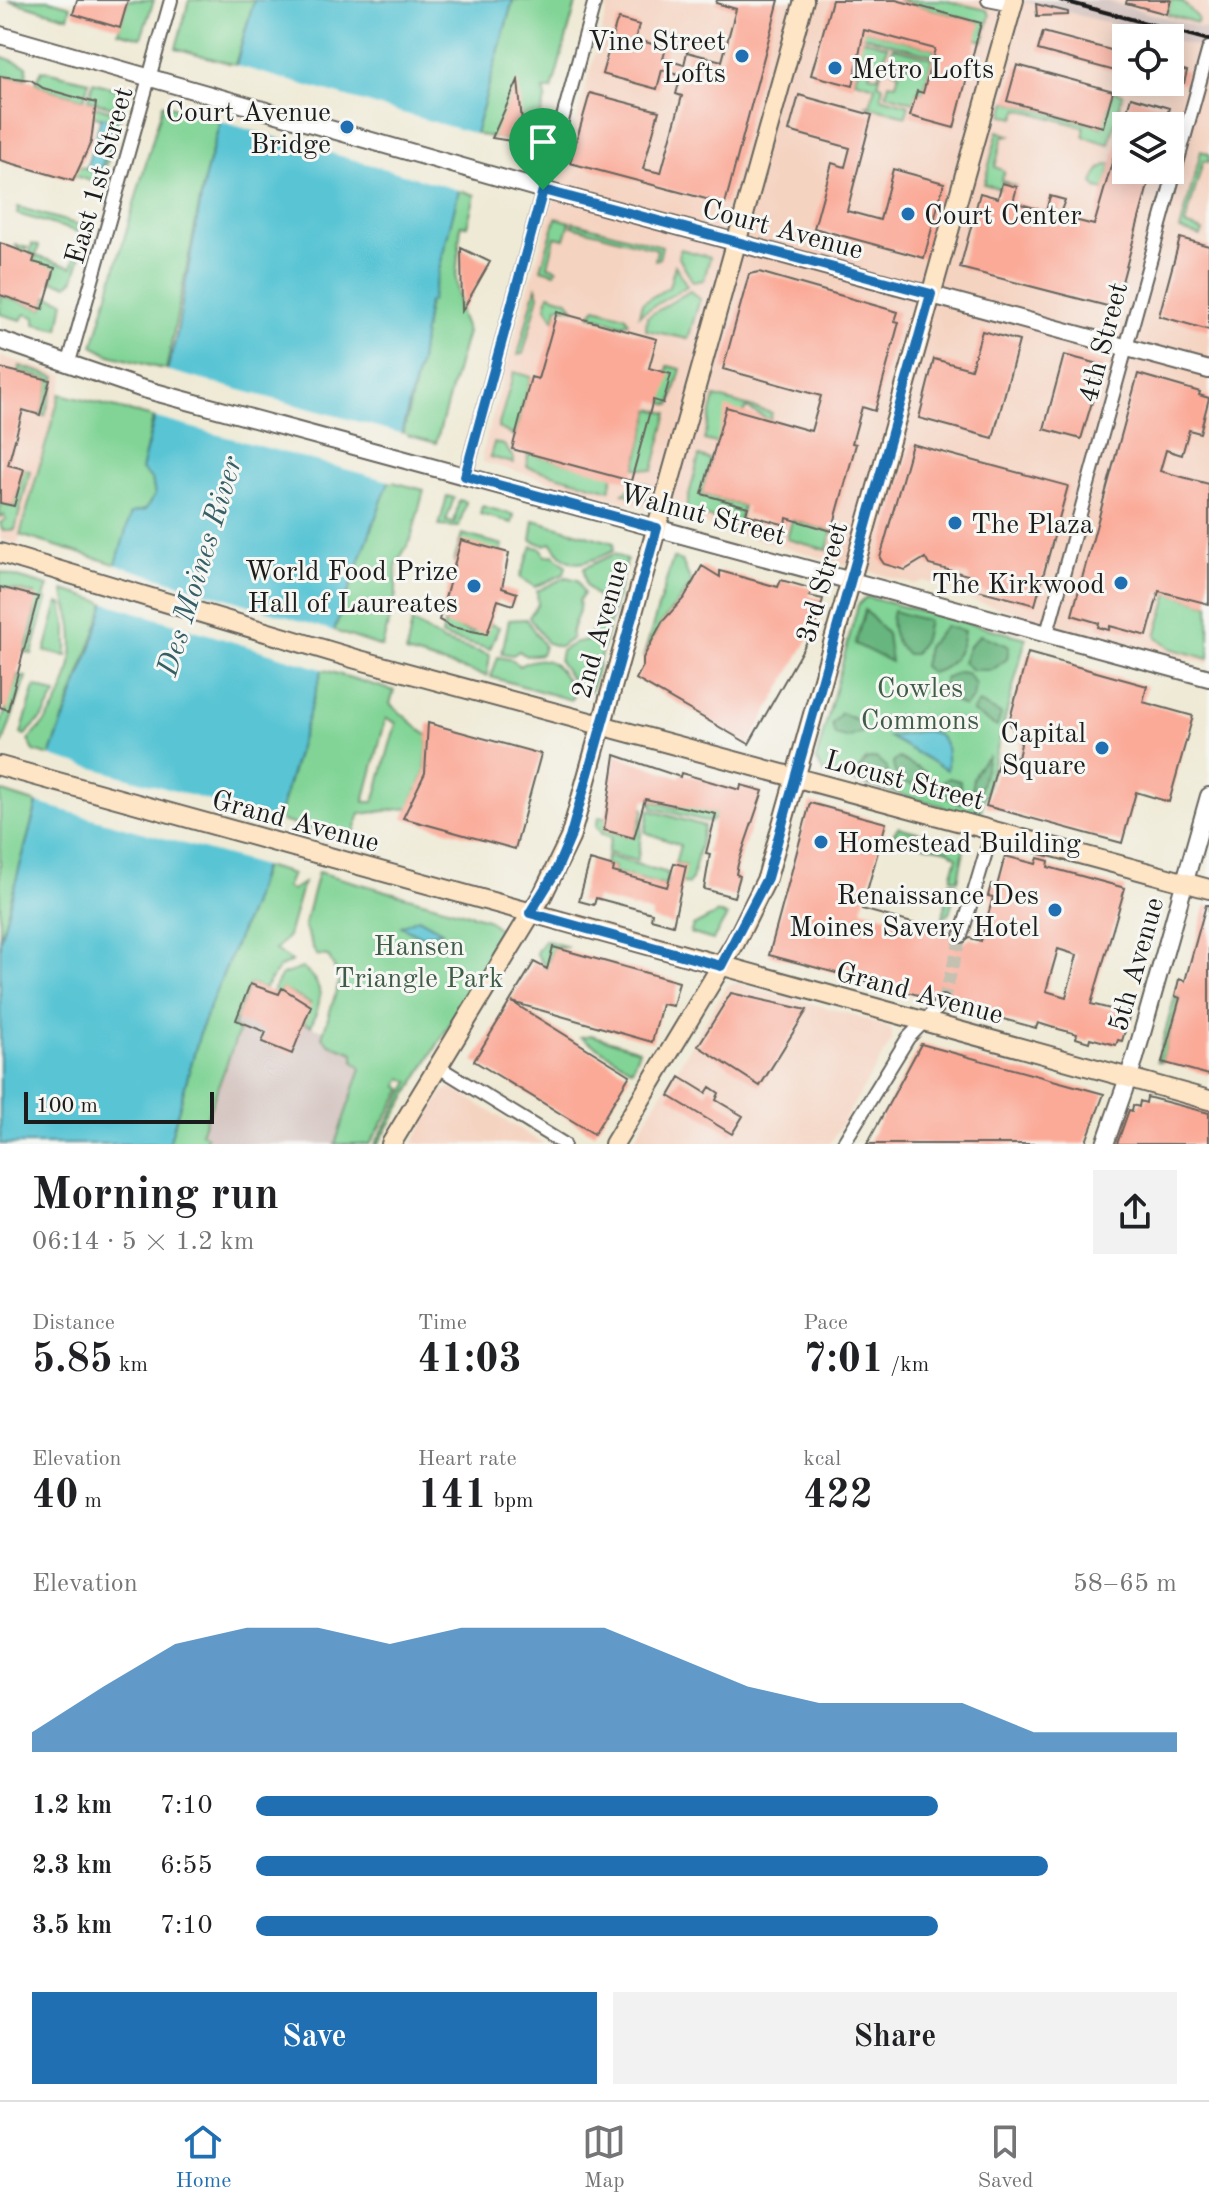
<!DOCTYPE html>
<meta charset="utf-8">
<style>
:root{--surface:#fff;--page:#f2f2f2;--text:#202124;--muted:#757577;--line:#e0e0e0;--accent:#1f6fb2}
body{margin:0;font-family:"Old Standard TT",serif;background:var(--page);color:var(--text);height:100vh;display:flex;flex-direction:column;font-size:30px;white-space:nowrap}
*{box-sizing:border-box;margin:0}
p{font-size:26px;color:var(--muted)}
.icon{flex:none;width:44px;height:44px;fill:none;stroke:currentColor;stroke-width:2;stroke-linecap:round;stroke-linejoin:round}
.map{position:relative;height:1144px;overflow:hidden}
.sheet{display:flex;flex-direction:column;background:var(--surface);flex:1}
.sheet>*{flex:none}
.controls{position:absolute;left:1112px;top:24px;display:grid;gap:16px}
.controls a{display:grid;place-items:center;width:72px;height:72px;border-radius:0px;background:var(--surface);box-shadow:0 4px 20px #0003;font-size:40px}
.scale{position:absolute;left:24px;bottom:20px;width:190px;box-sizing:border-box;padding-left:8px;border:4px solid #1c1c1c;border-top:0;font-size:22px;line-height:28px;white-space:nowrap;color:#1c1c1c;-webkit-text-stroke:6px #f6f6f2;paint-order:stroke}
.pin{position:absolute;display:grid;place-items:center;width:68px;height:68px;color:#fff;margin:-82px -34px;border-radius:50% 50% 50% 0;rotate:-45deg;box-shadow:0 0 8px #0007}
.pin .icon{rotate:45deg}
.round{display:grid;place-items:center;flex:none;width:84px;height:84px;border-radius:0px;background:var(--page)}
.overview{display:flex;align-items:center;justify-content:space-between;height:136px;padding:0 32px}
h1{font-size:44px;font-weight:600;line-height:60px}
.figures{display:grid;grid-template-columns:repeat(3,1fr);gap:12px;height:136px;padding:8px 32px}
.figures div{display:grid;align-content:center}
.figures b{font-size:40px;font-weight:600}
.figures small{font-size:22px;font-weight:400}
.figures p{font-size:22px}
.chart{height:224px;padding:16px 32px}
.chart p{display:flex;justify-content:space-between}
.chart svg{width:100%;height:144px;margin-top:8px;fill:var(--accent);opacity:.7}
.button{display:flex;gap:16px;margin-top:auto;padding:16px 32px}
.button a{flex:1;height:92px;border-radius:0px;background:var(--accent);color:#fff;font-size:32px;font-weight:600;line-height:92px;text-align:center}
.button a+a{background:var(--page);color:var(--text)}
ul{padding:0 32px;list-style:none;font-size:26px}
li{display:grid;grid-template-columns:128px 96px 1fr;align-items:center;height:60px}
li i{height:20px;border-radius:10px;background:var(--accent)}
.tabs{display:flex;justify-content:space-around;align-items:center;height:112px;border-top:2px solid var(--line);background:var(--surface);font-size:22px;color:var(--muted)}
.tabs a{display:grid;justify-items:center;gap:4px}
.tabs .selected{color:var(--accent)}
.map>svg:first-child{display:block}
.built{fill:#f5d3c1;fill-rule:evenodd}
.industrial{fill:#d1c0bc}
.green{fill:#81d496;stroke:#4e7859;stroke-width:2;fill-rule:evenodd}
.forest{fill:#68b67f;stroke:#42694e;stroke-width:2}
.water{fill:#59c4d4;stroke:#3a7078;stroke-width:2}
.pier{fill:#efead6}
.building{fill:#fbaa98;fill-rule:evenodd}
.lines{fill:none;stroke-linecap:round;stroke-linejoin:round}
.minor-tunnel{stroke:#c5c1b1;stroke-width:12;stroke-dasharray:12 6;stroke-linecap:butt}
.minor-casing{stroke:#66645d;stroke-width:16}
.tertiary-casing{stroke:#66645d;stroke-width:20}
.secondary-casing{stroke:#66645d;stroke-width:22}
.minor{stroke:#fff;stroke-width:12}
.tertiary{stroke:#fff;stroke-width:16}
.secondary{stroke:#fde5c5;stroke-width:18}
.rail{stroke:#1c1c1c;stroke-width:4}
.route-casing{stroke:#fff;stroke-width:16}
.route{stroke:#1f6fb2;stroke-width:10}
.poi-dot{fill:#1f6fb2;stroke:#f6f6f2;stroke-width:3}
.labels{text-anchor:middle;stroke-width:6;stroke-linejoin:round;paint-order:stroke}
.poi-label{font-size:28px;fill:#1c1c1c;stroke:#f6f6f2;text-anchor:end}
.street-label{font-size:28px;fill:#1c1c1c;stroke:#f6f6f2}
.park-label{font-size:28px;fill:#3f5c47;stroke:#f6f6f2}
.water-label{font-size:30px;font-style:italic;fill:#345f66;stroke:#f6f6f2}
</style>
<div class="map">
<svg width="1209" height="1144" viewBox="0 0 1209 1144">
<rect width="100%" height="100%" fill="#f6f6f2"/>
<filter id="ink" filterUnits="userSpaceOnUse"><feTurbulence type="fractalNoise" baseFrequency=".0125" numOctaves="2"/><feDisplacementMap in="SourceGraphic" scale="16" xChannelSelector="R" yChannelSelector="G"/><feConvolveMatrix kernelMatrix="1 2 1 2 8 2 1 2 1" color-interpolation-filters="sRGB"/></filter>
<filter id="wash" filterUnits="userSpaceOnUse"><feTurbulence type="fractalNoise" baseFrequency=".006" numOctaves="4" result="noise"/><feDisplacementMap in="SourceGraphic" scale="32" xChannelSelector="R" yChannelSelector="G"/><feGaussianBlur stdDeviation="1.8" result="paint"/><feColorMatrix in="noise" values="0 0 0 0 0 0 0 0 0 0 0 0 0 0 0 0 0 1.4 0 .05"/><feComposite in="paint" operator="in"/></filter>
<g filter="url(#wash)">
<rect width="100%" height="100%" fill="#efead6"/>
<path class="built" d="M605 0H1209V664L1023 617 1016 612 959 597 953 589 924 581 914 584 483 462 482 454 607 11ZM1126 38H1170V82H1126ZM1126 126H1170V170H1126Z
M0 356 65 375 18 545 0 540Z
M737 983 857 1016 892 1029V1040L830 1144H631L727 986Z
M450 1088 455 1090 544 1144H412L443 1092Z"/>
<path class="industrial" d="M1018 0H1103L1209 30V50L1052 8 1051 15 1037 16 1036 4Z
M250 984 279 995 282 988 310 1003 304 1023 323 1030 329 1044 354 1053V1061L361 1068 335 1144H204L206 1137 201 1134 239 1030 233 1027Z"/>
<path class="green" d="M7 0H49L71 6 68 17Z
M128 0H154L141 38 118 32Z
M189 0H254L235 65 176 48Z
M513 0H577L552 90H544L546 97 535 136 523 143 475 134Z
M897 0H943L987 10 990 15 983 41 976 39 980 23Z
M1171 0 1183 2 1198 18 1197 23 1167 14Z
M862 29 935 49 933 55 860 35Z
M862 39 888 46 883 63 873 60 869 74 878 76 882 68 878 84 883 86 881 97 909 105 906 116 865 105H870L875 86 855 80 860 62 854 60Z
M893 47 932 58 923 93 917 91 914 102 886 94 889 83 896 84 899 73 893 70 895 61 916 67 917 63 891 55Z
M0 56 27 66 26 79 0 76Z
M42 70 89 81 84 99 43 88 36 82Z
M93 82 127 92 122 110 88 100Z
M1113 91 1123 94 1109 144 1084 137V127L1019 109 1015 118 1003 115 1007 101 1102 127Z
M163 104 220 121 205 176 166 370 110 355 93 346Z
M95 106 121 114 101 184 75 176 77 166 101 172 115 122 92 115Z
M998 131 1012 136H1003L995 167 1004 171 1001 180 1017 187 1002 183 1001 189 984 184Z
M1201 151 1209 154V162L1203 161 1185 225 1203 231 1201 236 1180 230Z
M1112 164 1105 190 1097 188 1093 183C1096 174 1102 164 1112 164Z
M459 190 475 195 467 226 461 225 456 278 460 313 467 332 436 443 403 434 420 361 428 301H431Z
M18 207 79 225 88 232 74 279 68 285 51 281 55 269 16 264 20 249 15 245 28 248 23 252 33 261 35 256 30 253 32 244 39 246 36 256 72 267 82 233 17 214Z
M556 218 570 222 565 239 555 237 548 266 557 269 555 273 541 269Z
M573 222 662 246 659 259 655 260 657 249 572 226Z
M680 249 710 257 704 280 693 282 678 256Z
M675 265 687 286 639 315 642 303 669 287Z
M536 287 539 295 523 354 518 355Z
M690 291 700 299 688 339 646 330 647 317Z
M549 294 568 300 573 308 557 306 555 320 546 307Z
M0 295 43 309 47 296 64 301 59 329 35 324V317L25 314 21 320 0 314Z
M596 308 625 316 629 322 623 325 590 315Z
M20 366 56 377 45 416 40 415 50 380 19 371Z
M668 366 681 369 671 405 663 403Z
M514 372 531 377 515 436 498 428Z
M60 394 153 417 142 469 152 479 155 495 145 510 131 513 118 565 20 535Z
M715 397 772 413 770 420 747 408 716 443 704 440Z
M651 409 668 413 653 470 635 468Z
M494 443 504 445 514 459 513 463 490 457Z
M528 453 610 474 613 477 610 490 527 467Z
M699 456 711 460 702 494 743 506 738 525 685 511Z
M24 469 30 471 15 530H2L0 523 6 519 4 515 0 517V503L14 506Z
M389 481 424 490 411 539 396 565V594L382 647 334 631Z
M640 482 649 485 645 499 623 493Z
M447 496 454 498 446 521 454 523 459 500 466 502 459 527 439 526Z
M482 506 514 515 512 523 480 514Z
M534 520 614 543 613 551C584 564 569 572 552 543L544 545 531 540Z
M792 520 832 531 827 550 787 539Z
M462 534 503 545 501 551 454 562Z
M532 546 542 549 545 556 554 555 566 566 564 574 535 587 520 577Z
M614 554 627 560 591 691 578 689 559 661 561 651 576 642 587 641 597 621 599 599C586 585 585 590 584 568Z
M673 558 682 561 692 584 662 622 643 658Z
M0 572 48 586 44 598 47 600 32 654 25 652 34 618 35 594 0 587Z
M566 577 578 580 584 594 579 600C582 616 569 625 572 638L560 647 547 643 529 617 538 604 537 591Z
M64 590 106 603 50 756 34 751 28 740C60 712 77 669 72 627 71 614 64 602 64 590Z
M1169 593 1209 604V659L1170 648 1156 636Z
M866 597 1026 638 978 822 948 813 943 806 825 774 816 760 858 605Z
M58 603 62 604 67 628V656L45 651Z
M526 619 544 646 541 654 526 656 519 651 513 655 502 653 509 620Z
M412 622 445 642 490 655 487 676 406 653Z
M445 622 471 633 490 624 499 627 490 649 447 638 442 635Z
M498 657 513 660 519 666C549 650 557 665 575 692L571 700 491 677Z
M321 669 394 691 390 704 428 736 425 773 409 808 360 814 352 841 278 820ZM386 718 396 723 374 802H364Z
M18 675 26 677 3 743 0 742V726Z
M35 686 56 694 44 716 25 735 21 734Z
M0 791 37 803 0 940Z
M651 801 677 808 679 804 721 815 709 822 653 808Z
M638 807 644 809C640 827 642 842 637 861L607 853 611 838 602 835 596 826 599 817H607L604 830 634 838 640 817Z
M649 810 704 826 692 880 688 884 679 882 685 866 675 863 680 845 645 832Z
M898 827 965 845 958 880 951 878 957 857 948 850 891 838Z
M607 856 668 873 666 886 613 872 614 867 605 864Z
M264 866 292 874 286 888 292 890 303 883 288 936 275 950 292 961 279 968 264 989 250 984 233 1027 239 1030 201 1133 207 1136 204 1144H169L202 1025 251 906Z
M318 872 487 919 500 930V940L378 1144H375L410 1082 402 1078 398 1086 403 1089 370 1144H335L361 1068 354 1061V1053L329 1044 322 1037 340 979 328 956 316 955 304 926Z
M950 882 957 884 949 914 943 917Z
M718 913 727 916 713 940 690 933 693 926Z
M544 940 568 947 553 948 549 961 556 964 552 977 536 953Z
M302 968C326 985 322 1001 311 1026L304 1023 310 1003 282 989 279 995 272 992 282 975Z
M1175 996 1180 998 1162 1062 1157 1061Z
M591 1035 639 1050 632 1069 581 1037Z"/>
<path class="forest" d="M865 610 887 634 891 662 855 644Z
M893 611 928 621 924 639 914 654H906C895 643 888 627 893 611Z
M945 626 964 631C962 651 951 670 930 673L923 666 927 647Z
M980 635 1009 646 1007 659 992 670H972L963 662 969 646Z
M958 672 967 673 975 684 973 698 964 707 940 693 945 679Z
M979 703 1001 714 997 727 972 712Z
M841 713 859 721 863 732 847 738 835 735 832 724Z
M988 757 977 803C967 786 973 769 988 757Z
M876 758 887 768 888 784 855 775 866 760Z
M899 758 925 772 922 784C906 787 894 780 893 763Z
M949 778 960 781 961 804 929 789Z"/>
<path class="water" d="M254 0H513L459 190 431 302H428L420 361 389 481 334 631 251 906 202 1025 169 1144H0V940L50 756 92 646 131 513 145 510 155 495 152 479 141 470 176 337 205 176Z
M101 117 115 121 100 173 86 169Z
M923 731C948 732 948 750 947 770L889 737Z
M418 918 442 931 420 936 401 926Z"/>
<path class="pier" d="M231 64 479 135 462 191 216 120Z
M162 369 407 435 393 482 149 416Z
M114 564 337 632 325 670 103 602Z
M47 755 282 821 267 867 34 802Z"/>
<g id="blocks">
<path class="building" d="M77 0H128L120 28 73 14Z
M717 0H779L725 204 570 163 590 93 659 111 643 169 661 173 682 96 676 94 681 76 662 70 657 89 602 74 616 24 619 19 639 25 635 39 666 48 663 59 684 65 687 52 722 61 736 9 716 3Z
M832 0H896L981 23 954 128 910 116 917 91 923 93 935 49 864 30 853 86 811 75Z
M1127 0H1171L1167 14 1126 3Z
M1036 4 1068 12V15L1037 16Z
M1043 32 1126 54V74L1038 50Z
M1017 65 1113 91 1103 127 1007 101Z
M1170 66 1187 71 1184 83H1170Z
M0 76 31 80 43 88 96 103 91 142 73 181 0 160Z
M518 80 524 143 492 138Z
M799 95 872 115 847 211 880 220 893 169 944 183 924 258 814 228 832 163 845 167 850 148 789 131Z
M1131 97 1169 108 1164 126H1126V170H1150L1151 174 1115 308 960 268 980 193 998 198 1002 183 1017 187 1013 202 1046 211 1050 196 1065 200 1059 216 1094 225Z
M1180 238 1209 246V330L1159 316Z
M0 243 35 256 33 262 55 268 43 309 0 295Z
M461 248 490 262 462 311Z
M759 272 898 312 895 321 899 322 875 411 862 407 852 443 856 444 832 531 787 518 786 525 746 514 748 507 702 494 726 407 811 431 821 396 723 369 749 274Z
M557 312 657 339 649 368 671 374 663 403 653 400 631 481 512 449 531 377 538 379Z
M982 331 1019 341 993 438 919 418 934 359 971 369Z
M1064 355 1103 365 1081 439 1044 429Z
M0 368 50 380 40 415 23 410 8 465 24 469 14 506 0 503Z
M1138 374 1200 392 1199 395 1209 398 1200 433 1189 430 1182 455 1166 450 1160 471 1209 484V604L1159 591 1147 636 1110 626 1109 630 1098 627 1099 623 1072 615Z
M912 444 1068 486 1035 605 974 589 968 575 929 565 925 558 905 570 884 564 880 558Z
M461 540 509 553 502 588 517 593 513 605 498 600 487 634 452 627 439 620Z
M702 566 720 577V571L778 587 781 580 813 589 809 596 823 599 817 622 810 623 813 631 749 744 636 679 643 666V658L662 622 684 598Z
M0 587 38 597 8 710 0 707Z
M1028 653 1147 686 1143 702 1193 716 1169 802 1136 792 1122 843 986 806 1001 753 1018 758 1021 744 1009 722Z
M428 723 541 754 515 849 403 818 425 773Z
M615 755 680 777 681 773 740 790 741 785 763 791 738 864 736 874 740 876 734 897 704 889 710 854 706 853 716 814 645 799 634 838 604 830Z
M810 803 886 823 862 909 952 934 959 945 970 938 981 941 993 897 988 896 991 884 997 886 1005 856 1036 864 1038 858 1049 861 1048 867 1125 888 1091 1004 1130 1014 1122 1041 1118 1040 1116 1045 1090 1038 1089 1042 1076 1038 1077 1034 1051 1027 1038 1023 1036 1028 952 1005 946 994 933 999 769 955ZM1058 949 1077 955 1066 997 1046 991Z
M590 860 614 867 613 872 667 887 674 863 686 866 673 925 651 919 652 913 596 898 594 905 579 901Z
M1206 905H1209V1075L1162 1062 1180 998 1175 996 1179 979 1185 981Z
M553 947 679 982 673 1006 662 1004 652 1042 512 1002 630 1075 594 1134 474 1061 534 962 547 969Z
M250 984 279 994 282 988 311 1006 292 1054 262 1042 266 1032 236 1020Z
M731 993 807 1010 760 1086 698 1046Z
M921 1044 1104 1094 1085 1144H867Z
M680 1077 706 1093 710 1087 719 1093 716 1100 743 1116 732 1134 669 1096Z
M1147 1097 1209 1113V1144H1117L1129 1110 1132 1111 1133 1105 1139 1107 1140 1101 1146 1103Z"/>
</g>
</g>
<g filter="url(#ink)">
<use href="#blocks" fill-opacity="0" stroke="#66645d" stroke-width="2"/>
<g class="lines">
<path class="minor-tunnel" d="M943 1002 961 936"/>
<g class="minor-casing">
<path id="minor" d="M988 0 1013 5
M69 362 171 0
M465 476 595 0
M1047 633 1209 48
M961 936 992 832
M437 1066 564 1144
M843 1144 908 1038 943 1002"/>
</g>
<g class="tertiary-casing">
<path id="tertiary" d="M0 35 543 190 1209 370
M0 340 140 388 1209 678
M1105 1144 1135 1058 1209 796"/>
</g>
<g class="secondary-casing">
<path id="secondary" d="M0 553 356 659 1209 889
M0 766 1209 1100
M391 1144 543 894 570 838 804 0
M614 1144 735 943 767 878 1014 0"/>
</g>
<use href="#minor" class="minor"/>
<use href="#tertiary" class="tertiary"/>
<use href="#secondary" class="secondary"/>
<path class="rail" d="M1060 0 1209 40"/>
</g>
</g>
<g class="lines" filter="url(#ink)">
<g class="route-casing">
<path id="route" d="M543 190 931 294 767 878 721 966 530 913 556 871 570 838 657 528 465 476Z"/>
</g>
<use href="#route" class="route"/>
</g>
<g class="poi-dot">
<circle cx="742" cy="56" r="8"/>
<circle cx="835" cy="68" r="8"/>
<circle cx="347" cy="127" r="8"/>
<circle cx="908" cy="214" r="8"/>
<circle cx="955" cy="523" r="8"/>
<circle cx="1121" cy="583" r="8"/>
<circle cx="474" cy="586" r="8"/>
<circle cx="1102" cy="748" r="8"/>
<circle cx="821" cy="842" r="8"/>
<circle cx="1055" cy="910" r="8"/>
</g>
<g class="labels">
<g class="poi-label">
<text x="726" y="50">Vine Street<tspan x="726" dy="32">Lofts</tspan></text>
<text x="851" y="78" text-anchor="start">Metro Lofts</text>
<text x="331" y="121">Court Avenue<tspan x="331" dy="32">Bridge</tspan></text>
<text x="924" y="224" text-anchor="start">Court Center</text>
<text x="971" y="533" text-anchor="start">The Plaza</text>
<text x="458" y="580">World Food Prize<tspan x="458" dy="32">Hall of Laureates</tspan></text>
<text x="1105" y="593">The Kirkwood</text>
<text x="1086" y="742">Capital<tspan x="1086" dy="32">Square</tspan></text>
<text x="837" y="852" text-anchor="start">Homestead Building</text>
<text x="1039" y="904">Renaissance Des<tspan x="1039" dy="32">Moines Savery Hotel</tspan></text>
</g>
<g class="street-label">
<text transform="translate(98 175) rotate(-74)" y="10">East 1st Street</text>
<text transform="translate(783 228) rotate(15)" y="10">Court Avenue</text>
<text transform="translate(1102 342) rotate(-75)" y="10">4th Street</text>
<text transform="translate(703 513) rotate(15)" y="10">Walnut Street</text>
<text transform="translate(821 582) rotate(-74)" y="10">3rd Street</text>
<text transform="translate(599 629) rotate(-74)" y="10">2nd Avenue</text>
<text transform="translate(905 779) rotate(15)" y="10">Locust Street</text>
<text transform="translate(296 820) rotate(15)" y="10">Grand Avenue</text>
<text transform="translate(1135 964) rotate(-74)" y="10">5th Avenue</text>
<text transform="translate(920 992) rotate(15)" y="10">Grand Avenue</text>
</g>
<g class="park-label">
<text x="920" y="697">Cowles<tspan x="920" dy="32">Commons</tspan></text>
<text x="419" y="955">Hansen<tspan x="419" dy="32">Triangle Park</tspan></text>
</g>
<g class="water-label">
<text transform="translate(199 566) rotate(-73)" y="10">Des Moines River</text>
</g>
</g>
</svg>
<div class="controls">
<a><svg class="icon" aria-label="locate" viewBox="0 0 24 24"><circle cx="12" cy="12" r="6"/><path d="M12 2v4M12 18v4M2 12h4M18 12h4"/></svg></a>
<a><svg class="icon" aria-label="layers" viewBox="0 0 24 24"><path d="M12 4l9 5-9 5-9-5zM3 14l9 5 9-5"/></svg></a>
</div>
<div class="scale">100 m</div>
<div class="pin" style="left:543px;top:190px;background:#1e9e55"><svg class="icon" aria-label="arrive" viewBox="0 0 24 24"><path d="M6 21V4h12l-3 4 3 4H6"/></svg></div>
</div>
<section class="sheet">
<div class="overview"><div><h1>Morning run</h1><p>06:14 · 5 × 1.2 km</p></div><a class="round"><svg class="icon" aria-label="share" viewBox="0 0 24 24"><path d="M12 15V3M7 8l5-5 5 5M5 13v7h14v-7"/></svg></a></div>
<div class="figures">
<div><p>Distance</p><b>5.85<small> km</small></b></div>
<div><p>Time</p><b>41:03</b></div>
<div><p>Pace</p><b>7:01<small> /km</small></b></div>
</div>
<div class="figures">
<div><p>Elevation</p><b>40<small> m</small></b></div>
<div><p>Heart rate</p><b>141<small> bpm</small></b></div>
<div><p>kcal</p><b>422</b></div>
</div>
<div class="chart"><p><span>Elevation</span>58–65 m</p>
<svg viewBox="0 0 160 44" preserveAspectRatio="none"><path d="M0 44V38L10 24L20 11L30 6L40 6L50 11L60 6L70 6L80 6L90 15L100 24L110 29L120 29L130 29L140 38L150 38L160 38V44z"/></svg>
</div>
<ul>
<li><b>1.2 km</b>7:10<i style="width:74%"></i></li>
<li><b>2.3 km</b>6:55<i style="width:86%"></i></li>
<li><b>3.5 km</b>7:10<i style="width:74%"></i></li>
</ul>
<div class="button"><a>Save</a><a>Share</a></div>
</section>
<nav class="tabs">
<a class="selected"><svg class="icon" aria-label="home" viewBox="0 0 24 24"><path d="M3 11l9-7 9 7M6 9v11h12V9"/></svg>Home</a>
<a><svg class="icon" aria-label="map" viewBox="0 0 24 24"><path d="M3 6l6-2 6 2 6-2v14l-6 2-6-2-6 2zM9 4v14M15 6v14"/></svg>Map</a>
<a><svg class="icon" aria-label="saved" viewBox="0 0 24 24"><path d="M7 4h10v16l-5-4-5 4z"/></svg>Saved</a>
</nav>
